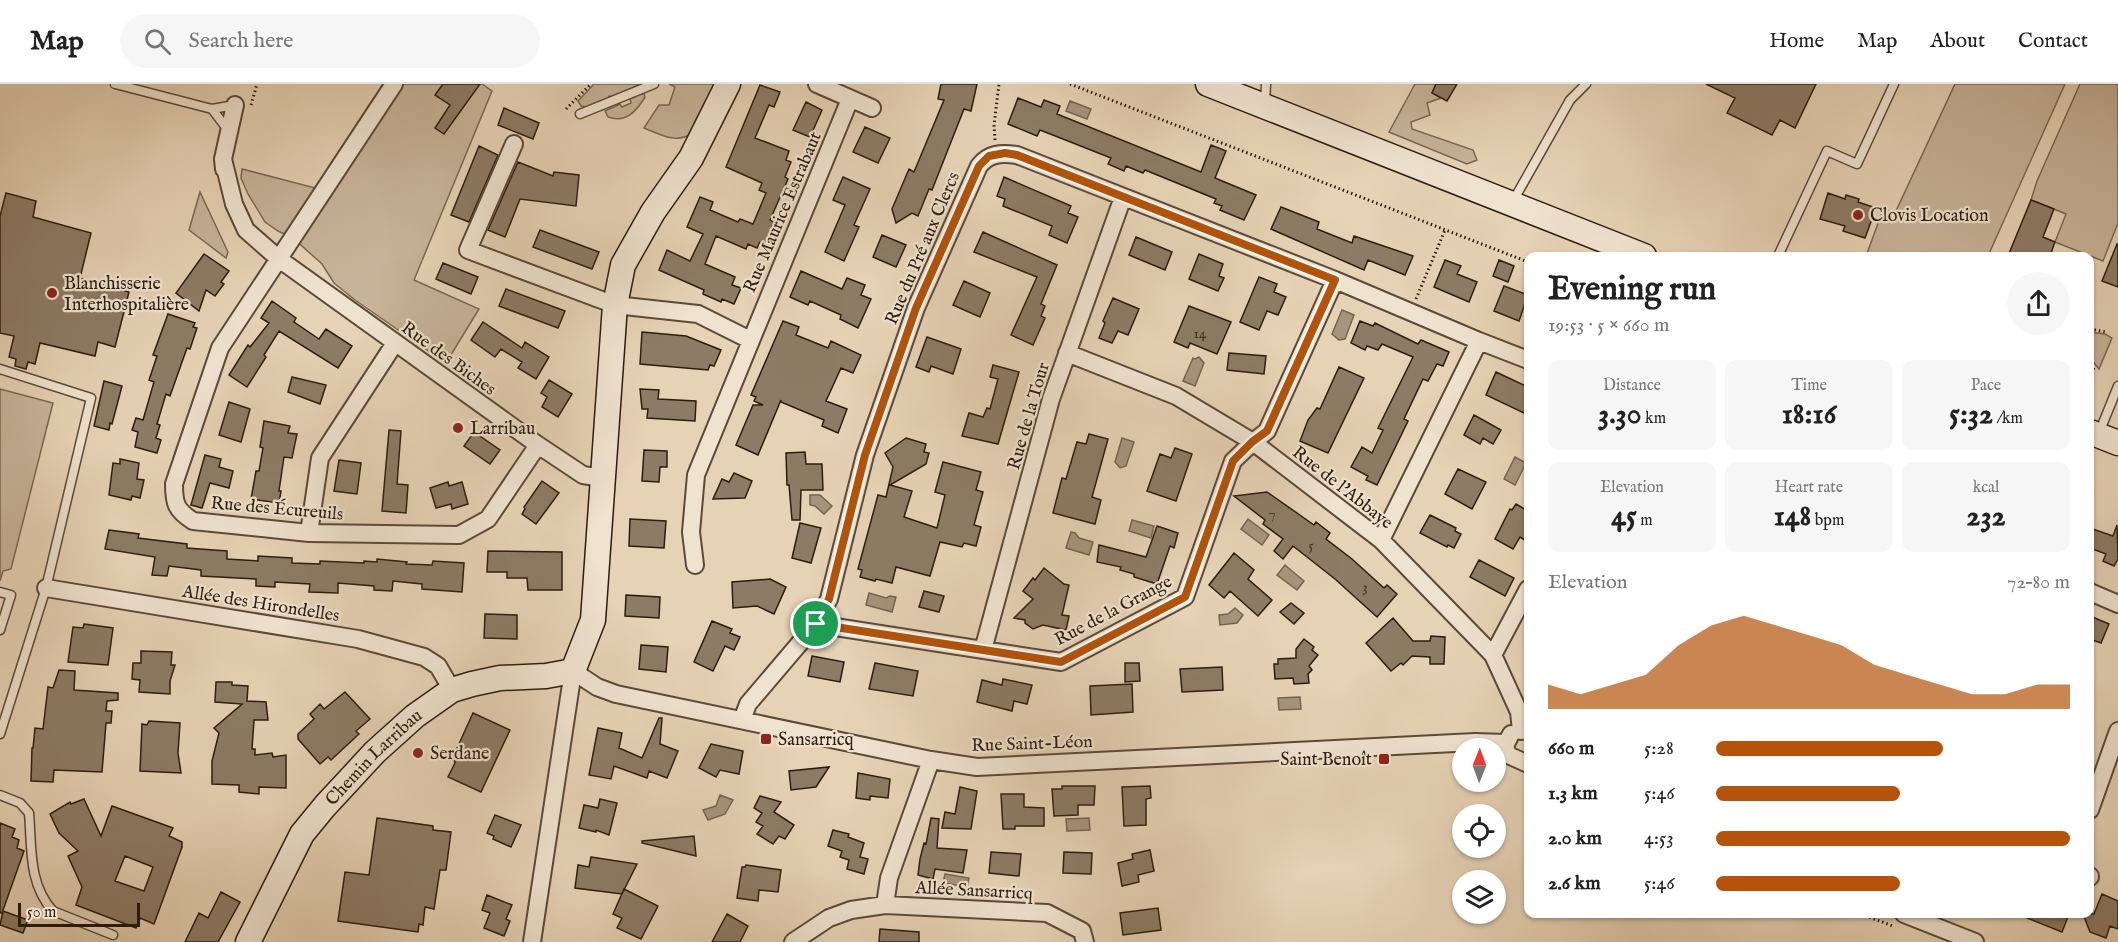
<!DOCTYPE html>
<meta charset="utf-8">
<style>
:root{--surface:#fff;--page:#f6f6f6;--text:#222;--muted:#767676;--line:#e0e0e0;--accent:#b45309}
body{margin:0;font-family:"IM FELL English",serif;background:var(--page);color:var(--text);height:100vh;display:flex;flex-direction:column;font-size:22px;white-space:nowrap}
*{box-sizing:border-box;margin:0}
p{font-size:20px;color:var(--muted)}
.icon{flex:none;width:33px;height:33px;fill:none;stroke:currentColor;stroke-width:2;stroke-linecap:round;stroke-linejoin:round}
.map{position:relative;flex:1;overflow:hidden}
.details{position:absolute;left:1524px;top:168px;width:570px;height:666px;display:flex;flex-direction:column;background:var(--surface);border-radius:12px;box-shadow:0 2px 4px #0004}
.details>*{flex:none}
.needle{width:39px;rotate:1deg}
.buttons{position:absolute;left:1452px;top:654px;display:grid;gap:12px}
.buttons a{display:grid;place-items:center;width:54px;height:54px;border-radius:50%;background:var(--surface);box-shadow:0 2px 4px #0004;font-size:30px}
.scale{position:absolute;left:18px;bottom:15px;width:122px;box-sizing:border-box;padding-left:6px;border:3px solid #2d1d0f;border-top:0;font-size:16px;line-height:21px;white-space:nowrap;color:#2d1d0f;-webkit-text-stroke:4px #efe2cf;paint-order:stroke}
.pin{position:absolute;display:grid;place-items:center;width:51px;height:51px;color:#fff;margin:-26px;border:3px solid #fff;border-radius:50%;box-shadow:0 2px 6px #0007}
.round{display:grid;place-items:center;flex:none;width:63px;height:63px;border-radius:32px;background:var(--page)}
.overview{display:flex;align-items:center;justify-content:space-between;height:102px;padding:0 24px}
h1{font-size:33px;font-weight:800;line-height:45px}
.figures{display:grid;grid-template-columns:repeat(3,1fr);gap:9px;height:102px;padding:6px 24px}
.figures div{display:grid;align-content:center;border-radius:12px;background:var(--page);text-align:center}
.figures b{font-size:30px;font-weight:800}
.figures small{font-size:16px;font-weight:400}
.figures p{font-size:16px}
.chart{height:168px;padding:12px 24px}
.chart p{display:flex;justify-content:space-between}
.chart svg{width:100%;height:108px;margin-top:6px;fill:var(--accent);opacity:.7}
ul{padding:0 24px;list-style:none;font-size:20px}
li{display:grid;grid-template-columns:96px 72px 1fr;align-items:center;height:45px}
li i{height:15px;border-radius:8px;background:var(--accent)}
header{display:flex;align-items:center;gap:36px;box-sizing:border-box;height:84px;padding:0 30px;background:var(--surface);border-bottom:2px solid var(--line)}
header strong{font-size:28px}
nav{display:flex;gap:33px;margin-inline-start:auto;font-size:21px}
.search{width:420px;height:54px;background:var(--page);display:flex;align-items:center;gap:15px;box-sizing:border-box;padding:0 21px;border-radius:33px;color:var(--muted);font-size:22px}
.map>svg:first-child{display:block}
.green{fill:#c7b399;stroke:#7a6854;stroke-width:1.5}
.water{fill:#a7947d;stroke:#766451;stroke-width:1.5}
.building{fill:#8d7b65;stroke:#2d1d0f;stroke-width:1.5;fill-rule:evenodd}
.lines{fill:none;stroke-linecap:round;stroke-linejoin:round}
.lane-casing{stroke:#5b4a38;stroke-width:11}
.street-casing{stroke:#5b4a38;stroke-width:20}
.secondary-casing{stroke:#2d1d0f;stroke-width:27}
.path{stroke:#2d1d0f;stroke-width:3;stroke-dasharray:1.5 3;stroke-linecap:butt}
.lane{stroke:#efe2cf;stroke-width:8}
.street{stroke:#efe2cf;stroke-width:16}
.secondary{stroke:#efe2cf;stroke-width:24}
.route-casing{stroke:#fff;stroke-width:12}
.route{stroke:#b45309;stroke-width:8}
.poi-dot{fill:#8f2418;stroke:#efe2cf;stroke-width:2}
.labels{text-anchor:middle;stroke-width:4.5;stroke-linejoin:round;paint-order:stroke}
.number-label{font-size:15px;fill:#453424}
.street-label{font-size:18px;fill:#2d1d0f;stroke:#efe2cf}
.poi-label{font-size:18px;fill:#2d1d0f;stroke:#efe2cf;text-anchor:start}
</style>
<header>
<strong>Map</strong>
<div class="search"><svg class="icon" aria-label="search" viewBox="0 0 24 24"><circle cx="10" cy="10" r="6"/><path d="M15 15l6 6"/></svg>Search here</div>
<nav><a>Home</a><a>Map</a><a>About</a><a>Contact</a></nav>
</header>
<div class="map">
<svg width="2118" height="858" viewBox="0 0 2118 858">
<rect width="100%" height="100%" fill="#e6d2b5"/>
<filter id="stains"><feTurbulence type="fractalNoise" baseFrequency=".00333" numOctaves="4"/><feColorMatrix values="0 0 0 0 .2 0 0 0 0 .09 0 0 0 0 .02 0 0 0 .5 -.17"/></filter>
<radialGradient id="worn" r=".72"><stop offset=".6" stop-color="#630" stop-opacity="0"/><stop offset="1" stop-color="#630" stop-opacity=".3"/></radialGradient>
<path class="green" d="M383 0H482L492 7 414 196 479 225 446 279 355 216 334 199 322 180 293 154 278 147 265 138 248 110 241 94 242 85 315 104Z
M594 0H640L615 13 609 12 608 17 587 23 581 22 578 17Z
M669 0H715L691 50C675 60 660 50 644 44L659 21H669L675 3Z
M1415 0H1436L1432 9 1441 14 1427 19 1430 31 1411 38 1412 45 1473 66 1477 76 1467 80 1389 48Z
M1955 0H2065L1988 172H1866L1883 126 1895 129Z
M2080 0H2118V139L2103 177 2055 158 2066 130 2031 116 2037 97Z
M640 10H644L645 13C636 28 626 39 608 33L605 27 620 20 622 23 631 19 630 15Z
M200 108 228 168 226 174 189 146Z
M2090 248 2105 250 2112 254 2099 285 2090 274Z
M0 305 53 319 11 485 3 487 0 497Z"/>
<path class="water" d="M1070 17 1091 25 1087 35 1066 27Z
M1342 226 1354 231 1345 255 1339 256 1332 250Z
M1199 273 1204 279 1195 302 1183 297 1193 274 1195 275Z
M1122 354 1134 358 1126 382 1120 384 1115 378Z
M1515 373 1526 379 1515 401 1504 395Z
M810 411H820L832 422 824 430 815 422 810 421Z
M1248 435 1269 451 1262 461 1241 445Z
M1132 436 1154 442 1151 454 1129 447Z
M1071 448 1075 449 1079 454 1093 458 1089 471 1066 464Z
M1285 481 1304 497 1297 506 1277 491Z
M869 509 886 514 890 512 896 513 892 528 866 521Z
M1235 524 1243 531 1237 539 1220 541 1219 531 1228 530Z
M1300 613 1301 625 1279 626 1278 614Z
M720 711 733 716 725 730 708 736 703 726 716 722Z
M1089 734 1090 746 1067 747 1066 735Z
M945 790 969 794 967 803 943 799Z"/>
<path class="building" d="M443 0H480L444 50 435 44 450 21 435 11Z
M941 0H977L971 27 964 25 932 106 929 105 918 132 912 129 896 139 892 125 909 85 914 88 944 16 938 15Z
M1436 0H1457L1447 17 1432 9Z
M1706 0H1816L1795 44 1780 36 1772 51 1727 29 1735 14Z
M760 1 780 8 774 23 769 21 755 54 789 67 786 76 791 78 785 93 788 95 770 136 774 138 765 160 760 158 757 164 748 160 746 165 716 152 705 180 735 193 732 201 741 204 734 220 722 215 721 218 703 210 704 206 659 186 667 166 690 177 703 150 687 143 700 113 713 118 710 126 738 138 740 135 753 140 766 109 759 106 762 99 726 83Z
M1018 14 1041 23 1044 16 1060 22 1057 30 1201 88 1211 61 1226 67 1215 94 1256 111 1244 136 1220 126 1222 122 1214 119 1216 115 1145 86 1143 89 1126 82 1124 87 1108 80 1111 74 1068 57 1040 46 1037 52 1008 40Z
M806 18 822 26 810 53 793 46Z
M504 24 539 39 533 55 498 41Z
M865 43 890 54 878 79 853 68Z
M479 62 498 71 469 138 451 131Z
M518 78 553 92 554 88 579 91 576 122 520 115 505 153 488 146Z
M843 93 870 105 854 141 859 143 844 177 825 168 845 121 833 116Z
M1004 93 1071 122 1068 129 1078 133 1067 159 1049 151 1052 142 1003 122 1005 115 997 112Z
M6 109 36 117 33 133 91 149 80 194 129 208 115 263 98 258 95 272 40 259 35 280 28 278 26 285 15 282 16 275 9 273 14 252 0 249V132Z
M1828 109 1845 115 1846 111 1859 115 1858 118 1876 124 1865 154 1843 147 1845 142 1820 135Z
M2031 116 2054 125 2043 153 2055 158 2050 172H2008Z
M1281 123 1319 138 1317 145 1352 159 1354 152 1413 172 1405 191 1368 176 1364 186 1271 145Z
M540 146 599 168 592 185 533 163Z
M983 148 1057 181 1041 220 1045 222 1041 232 1045 234 1033 261 1011 251 1037 193 974 168Z
M882 151 906 161 896 183 873 173Z
M1136 153 1172 168 1165 186 1129 171Z
M2117 160H2118V203L2102 197Z
M204 170 229 187 221 198 224 200 215 212 206 206 199 227 176 209Z
M1199 170 1223 180 1219 192 1224 194 1218 207 1189 195Z
M1445 176 1461 182 1457 190 1477 198 1469 218 1434 203Z
M1499 176 1514 182 1508 198 1493 192Z
M443 179 478 193 471 210 436 195Z
M801 187 842 205 847 194 865 201 861 211 871 215 858 244 840 235 841 231 810 217 808 221 790 213Z
M1259 193 1277 200 1274 208 1286 213 1278 231 1267 227 1259 246 1240 238Z
M964 197 990 209 980 233 953 221Z
M1504 202 1528 211 1519 237 1494 227Z
M506 205 565 227 558 244 499 222Z
M1113 214 1139 225 1128 251 1118 247 1112 259 1099 254 1105 239 1103 237Z
M272 217 296 234 294 238 319 255 326 245 352 262 338 284 279 247 264 271 266 273 247 303 229 291 248 261 250 263 269 239 261 234Z
M1189 222 1231 238 1217 270 1190 259 1188 264 1174 258Z
M168 230 195 239 193 243 197 244 190 265 187 264 170 312 166 310 157 340 160 341 156 354 161 356 157 369 135 363 138 348 132 346 136 334 143 336 154 298 149 296 157 272 153 271Z
M783 237 799 243 796 251 828 264 831 257 861 271 853 289 841 284 826 317 847 325 838 349 822 342 824 336 781 318V316L758 371 736 361 753 321H763L754 317 756 313 751 311Z
M1360 237 1373 242 1375 239 1418 260 1421 256 1449 268 1443 282 1437 280 1428 297 1423 295 1404 335 1408 337 1377 401 1366 396 1368 392 1351 383 1362 363 1372 369 1383 346 1378 344 1413 273 1382 260 1378 266 1367 262 1365 266 1351 259Z
M483 238 522 264 525 258 549 273 536 295 518 284 522 278 501 265 495 273 471 256Z
M642 248 686 252 721 266 714 282 710 281 708 286 640 280Z
M927 253 961 265 953 290 931 282 929 288 916 283Z
M1229 269 1266 272 1264 290 1227 286Z
M993 281 1019 288 998 360 962 352 969 329 983 333 987 324 990 325 998 295 990 293Z
M1339 283 1364 294 1328 369 1300 357 1308 336 1317 324 1320 325Z
M1496 288 1528 303V320L1524 329 1486 311Z
M292 293 326 301 320 320 288 308Z
M549 296 572 310 558 333 542 323 547 313 541 309Z
M104 297 122 302 112 340 110 339 109 346 94 342Z
M640 305 659 306 658 315 696 317 695 337 647 334 648 325H642Z
M229 318 250 325 241 358 219 351Z
M1474 331 1501 346 1493 360 1483 354 1480 360 1464 351Z
M264 337 290 342 288 349 297 350 292 374 284 373 279 407H281L279 419 251 415 256 387H259L263 364 260 363Z
M389 346 401 347 397 400 408 401 406 429 382 427Z
M474 348 500 366 490 380 464 362Z
M1089 350 1108 355 1092 413 1101 416 1095 440 1053 429 1062 394 1066 395 1077 358 1086 360Z
M906 354 926 360 924 368 929 369 926 380 890 401 912 407 904 433 937 444 945 411 935 408 943 378 981 388 976 406 983 408 974 441 981 443 976 462 964 459 962 463 940 458 930 492 896 483 892 499 876 495 875 497 860 493 862 486 858 485 878 411 886 413 893 383 885 369Z
M1175 364 1192 370 1176 417 1147 407 1160 370 1171 374Z
M644 366 667 367V383H660L659 398 642 397Z
M805 368 806 380H822L823 406H801L800 436H792L789 401H787L786 369Z
M205 371 221 375 219 383 233 387 229 404 210 399 202 424 191 421Z
M120 375 139 379 137 395 144 396 140 414 132 412 131 416 109 411 113 379 120 380Z
M339 376 361 379 357 410 334 407Z
M1458 385 1486 398 1472 425 1445 410Z
M734 389 752 397 745 414 713 415 722 395 729 398Z
M542 397 559 409 536 440 522 430 525 425 524 423Z
M448 398 449 402 462 398 468 420 452 425 451 420 436 424 430 404Z
M1267 408 1314 441 1316 438 1330 449 1326 455 1352 475 1384 504 1387 501 1397 510 1377 533 1335 495 1293 462 1283 475 1274 467 1283 455 1263 440 1265 436 1234 412Z
M1516 420 1528 427V458L1520 453 1513 465 1495 455 1510 425 1512 426Z
M1430 431 1456 444 1455 447 1461 450 1454 464 1448 461 1447 463 1420 449Z
M630 435 666 437 664 464 629 462Z
M800 439 821 444 811 479 792 474Z
M2117 441 2118 475 2114 482 2103 477 2106 470 2090 464V444L2113 452Z
M1157 442 1178 449 1174 464 1170 462 1157 500 1134 493V490L1120 486 1121 483 1097 478 1099 461 1146 473Z
M109 446 139 450 138 454 187 460V464L227 467V475L258 477V472L292 474V479L320 480V477L364 479V477L377 478V475L407 478 406 480 432 481 433 477 464 479 462 508 422 505V500L393 497 392 507 374 506V502L338 499V509L309 508 310 500 275 498V503L256 502V495L201 492V486L169 482 167 492 152 491 155 473 105 465Z
M488 467 562 468V506H528L527 494H507V488H487Z
M1234 469 1254 486 1248 495 1272 516 1258 532 1230 507 1224 514 1209 501Z
M1479 476 1514 494 1505 512 1470 493Z
M1044 484 1064 500 1069 501 1062 531 1069 532 1066 546 1043 541 1033 545 1025 539V536L1014 534 1033 515 1023 507 1033 494 1035 496Z
M770 495 786 503 774 530 757 522 733 524 732 498Z
M924 507 944 512 939 528 919 523Z
M626 511 660 513 659 534 625 532Z
M1291 519 1304 529 1294 540 1280 528Z
M485 530 517 531V555L484 554Z
M2090 532 2109 540 2101 559 2090 555Z
M1393 534 1413 557H1430L1431 552 1445 553 1444 580H1430V573L1412 572 1403 581 1401 579 1391 587 1366 559Z
M712 537 732 545 730 549 740 553 734 566 725 562 713 587 694 578Z
M84 540 113 544 108 581 68 578 73 543 83 544Z
M1304 555 1314 563 1312 566 1318 571 1309 582 1312 586 1308 590 1309 599 1294 600 1293 594 1275 595 1274 580H1278V575L1296 574V565Z
M641 561 668 563 666 588 639 585Z
M141 567 172 568 171 581H175L170 597V610L139 608 140 596 132 595 133 579H141Z
M812 572 844 578 840 598 808 592Z
M875 579 918 587 913 612 869 605Z
M1125 579H1139L1140 597 1125 598Z
M1222 583 1223 606 1182 608 1180 585Z
M59 586 75 587 74 606 118 609V616L107 617 106 627H112L111 639H106L102 688 54 686 53 698 31 697 32 664H33L35 644 43 645 48 603 53 604Z
M1003 595 1032 601 1027 620 1014 617 1012 627 977 618 982 596 1002 601Z
M216 598H232V601L248 602 247 617 266 618 268 636H254L252 665H255V671L272 669 273 673 286 671V704L259 703V710L239 708V701L212 700V677L219 649 214 644 242 620 215 618Z
M1132 600 1133 628 1091 631 1090 602Z
M345 608 370 635 356 647 359 650 331 676 328 673 320 680 298 655V650L314 635 310 630 320 620 324 625Z
M473 629 510 646 481 708 448 693 455 679 453 673Z
M659 634H662L660 660 678 667 667 694 649 687 647 694 614 682 611 695 589 691 598 644 622 649 619 664 642 674Z
M149 637 180 639 178 669 181 689 140 687 142 640 147 641Z
M711 660 743 667 739 690 720 686 716 693 699 684Z
M829 683 816 703 791 706 789 687Z
M858 689 890 695 888 714 870 712V716L856 714Z
M1062 702H1095L1094 721H1078V731L1054 732 1052 705H1062Z
M1150 702 1151 714 1146 715V741L1124 742 1122 703Z
M960 703 977 707 971 745 942 744 945 728 955 730Z
M1001 710H1024V723L1044 724V742H1015V745H1003Z
M760 712 781 718 774 728 794 741 785 755 779 752 773 760 757 750 763 742 756 738 762 729 754 724Z
M84 715 101 752 112 722 173 744 169 752 182 758V763L154 840 140 834 136 844 76 821 82 803 68 772 78 767 59 749 50 730 70 718 71 720ZM125 772 153 783 144 807 115 797Z
M600 715 617 719 609 751 596 746V748L579 744 584 721 598 724Z
M495 731 521 741 511 763 493 755 494 752 487 749Z
M377 734 433 742V746L451 748 446 786H440L434 825 425 823 423 841 419 840 418 848 338 837 345 788 369 791Z
M931 734 939 735 937 764 967 766 963 789 935 785 933 795 918 791 920 775 924 759 926 760Z
M0 739 15 745 12 753 19 756 17 764 24 767 2 829H0Z
M833 746 849 750 848 753 864 759 860 773 868 775 864 790 847 785 849 776 840 773 842 767 828 762Z
M694 752 696 772 642 759V757Z
M1150 766 1154 787 1138 791 1139 798 1122 802 1118 779 1133 775 1132 770Z
M991 768 1021 770 1019 792 989 789Z
M1064 768 1092 769 1091 790 1063 789Z
M591 773 637 780 622 810 575 804 578 781 589 783Z
M746 781 781 786 778 808 759 806 758 817 737 814 742 783H745Z
M624 805 658 822 641 855 617 844 622 834 613 830Z
M221 808 240 818 218 858H185L199 829 208 834Z
M2102 810 2118 817V845L2110 842 2106 854 2090 848 2083 830H2094Z
M487 811 512 821 506 835 510 837 504 852 484 844 490 829 482 826Z
M1158 824 1161 846 1123 851 1120 829Z
M3 827 28 836 23 849 0 841Z
M727 830 748 842 740 858H712Z
M2017 830H2069L2062 848Z
M880 845 919 848V858H879Z"/>
<g class="lines">
<g class="lane-casing">
<path id="lane" d="M115 0 212 25 235 21
M1265 19 1266 0
M212 25 228 46
M580 30 654 0
M1512 119 1570 16 1586 0
M1778 172 1827 67 1857 80 1894 0
M0 285 91 314 46 504 0 650
M2099 349 2118 302
M0 508 11 511 0 546
M0 711 20 719 29 729C32 763 28 800 53 827L113 851"/>
</g>
<g class="street-casing">
<path id="street" d="M394 0 220 264 174 400C174 420 176 426 193 437L309 449 459 451 488 435 538 361
M817 0 872 24
M514 60 468 166 615 221 698 230 750 256
M223 75 234 120 246 146 279 175 538 361 583 391 602 394
M224 85 223 75 235 21
M1067 269 1176 312 1253 358 1381 456 1493 571 1519 628 1521 647
M309 449 320 374 395 259
M1381 456 1479 257
M695 481 691 448 696 391 850 15
M46 504 358 555 424 573 438 582 452 606
M2090 508 2118 520
M816 540 1061 578 1185 513 1233 377 1253 358 1267 347 1335 196
M983 566 1051 315 1123 113
M1493 571 1528 505
M742 636 748 620 816 540 829 515 865 371 916 224 979 82C989 69 1001 69 1017 71L1335 196 1479 257 1528 276
M1511 650 1505 662 1508 671 1528 680
M2090 726 2118 647
M2090 792V793
M885 821 889 794 931 676
M1904 830 1975 858
M532 858 573 587 597 603 616 610 931 676 977 683 1475 658 1505 659
M793 858 829 834 851 826 885 821 1047 829 1082 847 1085 858"/>
</g>
<g class="secondary-casing">
<g id="secondary">
<path d="M1208 0 1644 172"/>
<path d="M2090 348 2118 359"/>
<path id="s1" d="M248 858 302 750 325 722 375 668 415 632 452 606 472 600 500 594 546 592 573 587 593 536 615 221 623 181 653 128 691 74 728 0"/>
</g>
</g>
<path class="path" d="M1070 0 1528 178
M251 21 257 0
M566 25 591 0
M995 56 994 41 999 0
M1416 215 1445 146
M2090 245 2106 248
M2090 276 2094 283 2090 296
M1861 830 1893 842"/>
<use href="#lane" class="lane"/>
<use href="#street" class="street"/>
<use href="#secondary" class="secondary"/>
</g>
<g class="lines">
<g class="route-casing">
<path id="route" d="M1005 69 1017 71 1335 196 1267 347 1252 358 1233 377 1185 513 1061 578 816 540 829 515 865 371 916 224 979 82 989 72Z"/>
</g>
<use href="#route" class="route"/>
</g>
<g class="poi-dot">
<circle cx="1858" cy="131" r="6"/>
<circle cx="52" cy="209" r="6"/>
<circle cx="458" cy="344" r="6"/>
<rect x="760" y="649" width="12" height="12" rx="3"/>
<circle cx="418" cy="669" r="6"/>
<rect x="1378" y="669" width="12" height="12" rx="3"/>
</g>
<g class="labels">
<g class="number-label">
<text x="1200" y="254">14</text>
<text x="1272" y="434">7</text>
<text x="1311" y="466">5</text>
<text x="1365" y="508">3</text>
</g>
<g class="street-label">
<text transform="translate(782 128) rotate(-67)" y="6">Rue Maurice Estrabaut</text>
<text transform="translate(922 164) rotate(-67)" y="6">Rue du Pré aux Clercs</text>
<text transform="translate(449 274) rotate(36)" y="6">Rue des Biches</text>
<text transform="translate(1028 332) rotate(-74)" y="6">Rue de la Tour</text>
<text transform="translate(1343 403) rotate(38)" y="6">Rue de l'Abbaye</text>
<text transform="translate(277 424) rotate(5)" y="6">Rue des Écureuils</text>
<text transform="translate(261 519) rotate(9)" y="6">Allée des Hirondelles</text>
<text transform="translate(1113 526) rotate(-28)" y="6">Rue de la Grange</text>
<text transform="translate(1032 659) rotate(-2)" y="6">Rue Saint-Léon</text>
<text dy="6" stroke="none"><textPath href="#s1" startOffset="226">Chemin Larribau</textPath></text>
<text transform="translate(974 806) rotate(3)" y="6">Allée Sansarricq</text>
</g>
<g class="poi-label">
<text x="1870" y="137">Clovis Location</text>
<text x="64" y="205">Blanchisserie<tspan x="64" dy="21">Interhospitalière</tspan></text>
<text x="470" y="350">Larribau</text>
<text x="778" y="661">Sansarricq</text>
<text x="430" y="675">Serdane</text>
<text x="1372" y="681" text-anchor="end">Saint Benoît</text>
</g>
</g>
<rect width="100%" height="100%" filter="url(#stains)"/>
<rect width="100%" height="100%" fill="url(#worn)"/>
</svg>
<div class="buttons">
<a><svg class="needle" viewBox="-14 -14 28 28"><path d="M0-13l5 13h-10z" fill="#e53935"/><path d="M0 13l5-13h-10z" fill="#767676"/></svg></a>
<a><svg class="icon" aria-label="locate" viewBox="0 0 24 24"><circle cx="12" cy="12" r="6"/><path d="M12 2v4M12 18v4M2 12h4M18 12h4"/></svg></a>
<a><svg class="icon" aria-label="layers" viewBox="0 0 24 24"><path d="M12 4l9 5-9 5-9-5zM3 14l9 5 9-5"/></svg></a>
</div>
<div class="scale">50 m</div>
<div class="pin" style="left:816px;top:540px;background:#1e9e55"><svg class="icon" aria-label="arrive" viewBox="0 0 24 24"><path d="M6 21V4h12l-3 4 3 4H6"/></svg></div>
<section class="details">
<div class="overview"><div><h1>Evening run</h1><p>19:53 · 5 × 660 m</p></div><a class="round"><svg class="icon" aria-label="share" viewBox="0 0 24 24"><path d="M12 15V3M7 8l5-5 5 5M5 13v7h14v-7"/></svg></a></div>
<div class="figures">
<div><p>Distance</p><b>3.30<small> km</small></b></div>
<div><p>Time</p><b>18:16</b></div>
<div><p>Pace</p><b>5:32<small> /km</small></b></div>
</div>
<div class="figures">
<div><p>Elevation</p><b>45<small> m</small></b></div>
<div><p>Heart rate</p><b>148<small> bpm</small></b></div>
<div><p>kcal</p><b>232</b></div>
</div>
<div class="chart"><p><span>Elevation</span>72–80 m</p>
<svg viewBox="0 0 160 44" preserveAspectRatio="none"><path d="M0 44V34L10 38L20 34L30 30L40 18L50 10L60 6L70 10L80 14L90 18L100 26L110 30L120 34L130 38L140 38L150 34L160 34V44z"/></svg>
</div>
<ul>
<li><b>660 m</b>5:28<i style="width:64%"></i></li>
<li><b>1.3 km</b>5:46<i style="width:52%"></i></li>
<li><b>2.0 km</b>4:53<i style="width:100%"></i></li>
<li><b>2.6 km</b>5:46<i style="width:52%"></i></li>
</ul>
</section>
</div>
